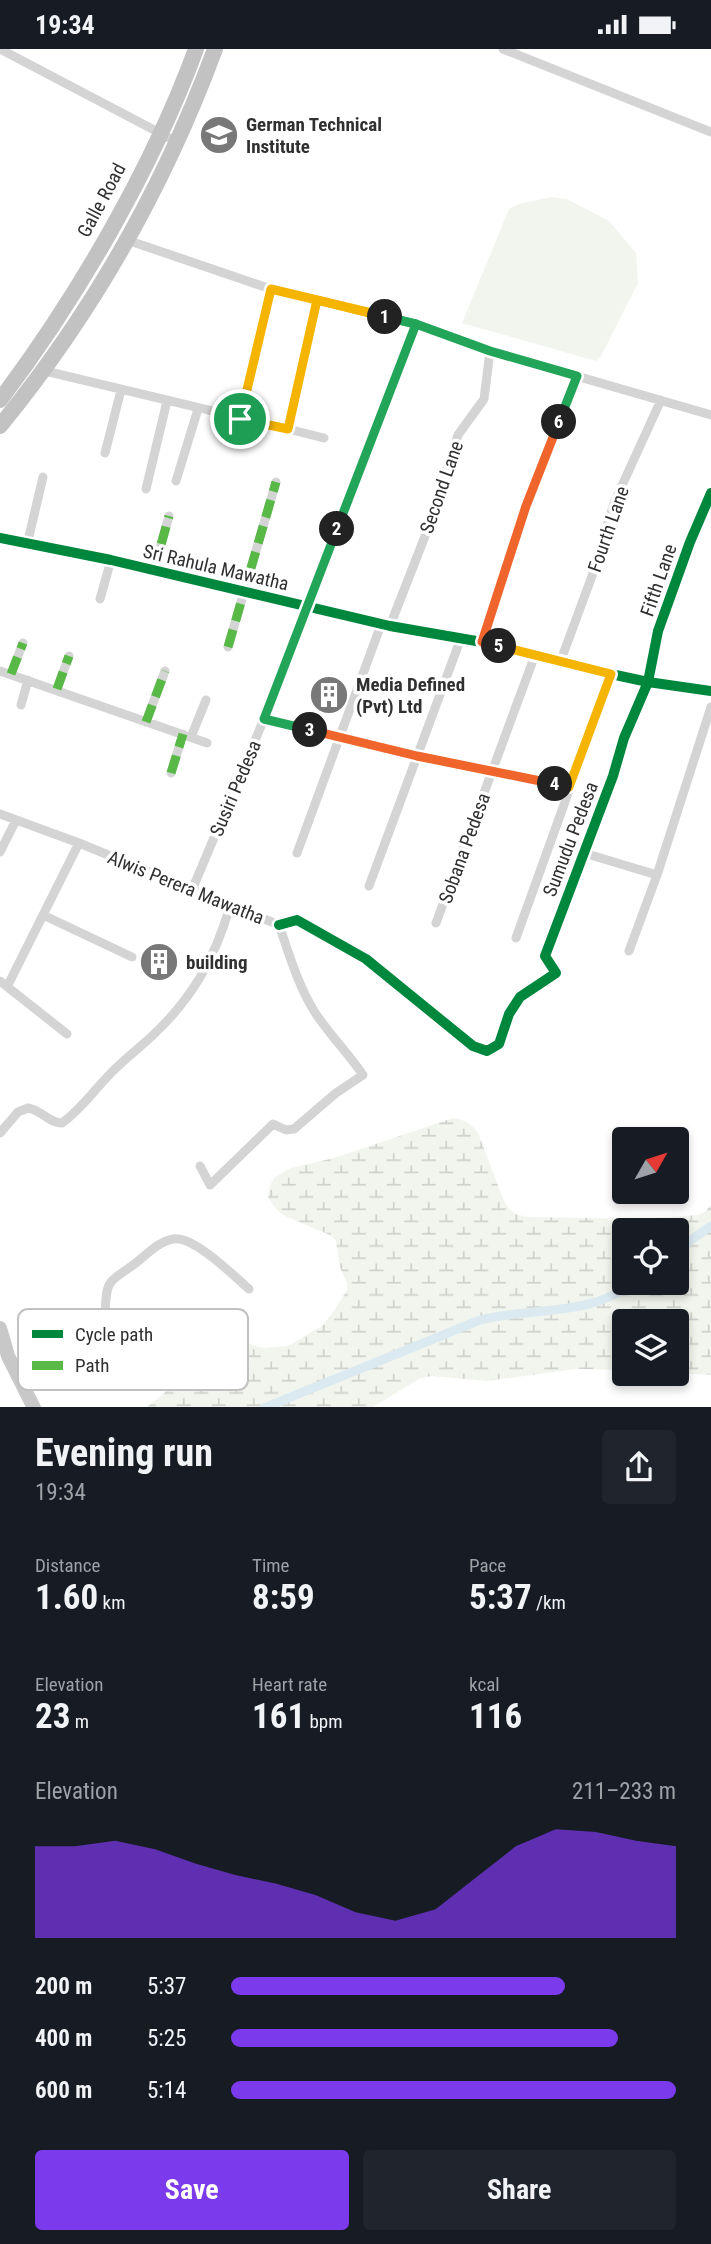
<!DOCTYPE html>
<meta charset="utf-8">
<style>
:root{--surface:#171b24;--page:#20242c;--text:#f1f3f6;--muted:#9ea1a6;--accent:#7c3aed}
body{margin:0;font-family:"Roboto Condensed",sans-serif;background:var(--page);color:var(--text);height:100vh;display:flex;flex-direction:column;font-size:26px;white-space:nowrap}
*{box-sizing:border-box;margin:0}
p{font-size:23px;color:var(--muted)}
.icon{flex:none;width:38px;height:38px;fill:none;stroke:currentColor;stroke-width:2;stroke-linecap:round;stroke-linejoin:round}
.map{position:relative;height:1358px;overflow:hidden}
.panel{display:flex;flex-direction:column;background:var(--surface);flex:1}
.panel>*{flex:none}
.needle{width:46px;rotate:51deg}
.controls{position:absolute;left:612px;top:1078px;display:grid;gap:14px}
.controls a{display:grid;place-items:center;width:77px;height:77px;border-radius:7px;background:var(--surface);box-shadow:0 4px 10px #0003;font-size:35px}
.pin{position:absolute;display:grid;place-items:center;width:60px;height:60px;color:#fff;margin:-30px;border:4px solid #fff;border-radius:50%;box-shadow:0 2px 7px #0007}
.km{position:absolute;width:35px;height:35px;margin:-18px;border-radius:50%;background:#222;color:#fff;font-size:19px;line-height:35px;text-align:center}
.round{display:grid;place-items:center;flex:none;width:74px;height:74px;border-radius:7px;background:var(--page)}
.headline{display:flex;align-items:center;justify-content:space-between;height:119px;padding:0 35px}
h1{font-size:38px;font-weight:700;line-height:52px}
.figures{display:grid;grid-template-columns:repeat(3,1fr);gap:10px;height:119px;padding:7px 35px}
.figures div{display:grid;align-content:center}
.figures b{font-size:35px;font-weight:700}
.figures small{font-size:19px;font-weight:400}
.figures p{font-size:19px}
.chart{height:196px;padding:14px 35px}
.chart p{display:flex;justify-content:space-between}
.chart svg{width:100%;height:126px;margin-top:7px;fill:var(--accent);opacity:.7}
.action{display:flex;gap:14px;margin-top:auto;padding:14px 35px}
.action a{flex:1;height:80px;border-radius:7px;background:var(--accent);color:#fff;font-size:28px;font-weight:700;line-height:80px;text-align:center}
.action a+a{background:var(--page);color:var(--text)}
ul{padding:0 35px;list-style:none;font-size:23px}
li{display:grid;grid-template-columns:112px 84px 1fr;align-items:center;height:52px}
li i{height:18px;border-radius:9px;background:var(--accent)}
.status{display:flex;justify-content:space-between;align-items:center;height:49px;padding:0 35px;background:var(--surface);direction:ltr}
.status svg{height:19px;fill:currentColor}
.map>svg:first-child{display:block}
.wetland{fill:url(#wetland-marsh);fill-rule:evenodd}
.park{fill:#f1f5ed}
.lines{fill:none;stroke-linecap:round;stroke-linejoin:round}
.canal{stroke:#dbe9f0;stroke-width:9}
.street{stroke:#d4d4d4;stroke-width:9}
.primary{stroke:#c8c8c8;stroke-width:14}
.highway{stroke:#c2c2c2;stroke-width:16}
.quiet{stroke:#58b947;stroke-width:9;stroke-dasharray:18 9;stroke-linecap:butt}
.cycleway-casing{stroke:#fff;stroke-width:15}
.cycleway{stroke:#00873e;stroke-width:10}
.split-1-casing{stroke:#fff;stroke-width:14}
.split-2-casing{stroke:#fff;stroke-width:14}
.split-3-casing{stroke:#fff;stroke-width:14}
.split-4-casing{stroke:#fff;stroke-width:14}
.split-5-casing{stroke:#fff;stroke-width:14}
.split-6-casing{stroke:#fff;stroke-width:14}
.split-7-casing{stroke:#fff;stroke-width:14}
.split-8-casing{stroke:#fff;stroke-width:14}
.split-1{stroke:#f5b400;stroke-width:9}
.split-2{stroke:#22a559;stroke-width:9}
.split-3{stroke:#22a559;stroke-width:9}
.split-4{stroke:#f0652b;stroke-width:9}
.split-5{stroke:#f5b400;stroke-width:9}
.split-6{stroke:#f0652b;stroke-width:9}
.split-7{stroke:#22a559;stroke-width:9}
.split-8{stroke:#f5b400;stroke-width:9}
.labels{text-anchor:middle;stroke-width:7;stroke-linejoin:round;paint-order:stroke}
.poi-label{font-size:19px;font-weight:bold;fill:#303030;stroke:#fff;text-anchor:start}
.street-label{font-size:19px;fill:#303030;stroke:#fff}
.key{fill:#fff;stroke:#c1c1c1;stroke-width:2}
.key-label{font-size:19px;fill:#303030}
</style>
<div class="status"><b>19:34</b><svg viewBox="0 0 49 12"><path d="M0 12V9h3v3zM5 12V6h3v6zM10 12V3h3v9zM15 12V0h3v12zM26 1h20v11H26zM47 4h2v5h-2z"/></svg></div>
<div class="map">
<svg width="711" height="1359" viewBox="0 0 711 1359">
<defs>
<pattern id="wetland-marsh" width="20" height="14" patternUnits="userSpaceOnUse" patternTransform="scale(1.75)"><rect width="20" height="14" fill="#f1f5ed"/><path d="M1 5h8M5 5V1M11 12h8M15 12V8" fill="none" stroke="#cfd2cc"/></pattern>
</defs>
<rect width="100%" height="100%" fill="#fff"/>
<path class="wetland" d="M453 1069C465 1071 471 1074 478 1084L504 1152C510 1163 516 1166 529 1168L640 1170 698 1166 705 1163 711 1156V1326L677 1324V1272H625V1321L575 1320 487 1332 431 1327 419 1330 373 1358H147L183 1329 185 1321C179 1316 170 1314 167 1307 158 1287 207 1276 221 1275L252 1296 263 1299 288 1297 322 1277 333 1263 347 1241V1234L340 1218 336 1192 330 1186 285 1167 277 1161 268 1148 270 1136 275 1128 291 1119 334 1109ZM625 1181H677V1234H625Z"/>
<path class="park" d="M551 148 567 150 609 172 636 204 638 234 601 307 596 312 462 274 509 160 519 155Z"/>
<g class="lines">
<path class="canal" d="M677 1201 711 1177
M264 1359 480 1271C533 1258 588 1268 634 1234"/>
<path class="street" d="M0 0 177 93
M503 0 711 83
M127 191 271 240 416 275 490 302 711 366
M41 321 288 380 317 251
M240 370 271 240
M288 380 324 389
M105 404 121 341
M176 432 198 360
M146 440 167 352
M0 489 111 511 390 577 482 593 611 625 648 633 711 642
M27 496 43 428
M154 521 169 467
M100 550 111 511
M390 577 427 482 458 386 484 350 490 302
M482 593 526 457 577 327
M228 598 276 433
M561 611 592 527 614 454 661 351
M0 622 207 694
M11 625 23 594
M57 640 69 607
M21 656 28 631
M264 670 417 707 569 738
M146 673 165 622
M191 688 206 651
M171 724 183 685
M0 765 79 794 279 876C289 905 298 936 314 962 328 984 348 1004 363 1026L336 1044 294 1080 286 1081 273 1075 210 1136 200 1117
M0 803 16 771
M297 804 382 573
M584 804 657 826
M369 837 461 589
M192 841 264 670 416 275
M43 866 132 908
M436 874 535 606
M279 876 297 871 366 910 473 997 487 1002 499 995 509 965 520 948 556 924 545 907 613 727 624 689 648 633 658 582 690 493 711 444
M516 889 611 625
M629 902 657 826 711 658
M0 932 67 985
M8 936 79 794
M0 1084 18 1063 28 1059C41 1061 49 1074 62 1074 82 1060 97 1037 115 1020 126 1009 139 999 151 988 191 951 215 910 230 857
M13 1318 62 1291 102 1274C108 1262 103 1243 111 1233 118 1225 129 1220 137 1213 147 1205 160 1192 173 1190 193 1186 234 1227 249 1240"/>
<path class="primary" d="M0 1279 8 1307 34 1359"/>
<path class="highway" d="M0 351C77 249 152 120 196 0
M0 377C94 262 164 138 215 0"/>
<path class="quiet" d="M154 521 169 467
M228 598 276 433
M11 625 23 594
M57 640 69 607
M146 673 165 622
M171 724 183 685"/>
<g class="cycleway-casing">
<path id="cycleway" d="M0 489 111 511 390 577 482 593 611 625 648 633 711 642
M279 876 297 871 366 910 473 997 487 1002 499 995 509 965 520 948 556 924 545 907 613 727 624 689 648 633 658 582 690 493 711 444"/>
</g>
<use href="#cycleway" class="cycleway"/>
</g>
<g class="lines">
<g class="split-1-casing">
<path id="split-1" d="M240 370 288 380 317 251 385 268"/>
</g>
<g class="split-2-casing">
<path id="split-2" d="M337 480 416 275 385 268"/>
</g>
<g class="split-3-casing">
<path id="split-3" d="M310 681 264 670 337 480"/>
</g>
<g class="split-4-casing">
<path id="split-4" d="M310 681 417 707 555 735"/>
</g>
<g class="split-5-casing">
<path id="split-5" d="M499 597 611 625 569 738 555 735"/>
</g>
<g class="split-6-casing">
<path id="split-6" d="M499 597 482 593 526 457 559 373"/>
</g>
<g class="split-7-casing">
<path id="split-7" d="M384 267 416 275 490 302 577 327 559 373"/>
</g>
<g class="split-8-casing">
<path id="split-8" d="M240 370 271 240 384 267"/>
</g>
<use href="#split-1" class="split-1"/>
<use href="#split-2" class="split-2"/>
<use href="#split-3" class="split-3"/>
<use href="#split-4" class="split-4"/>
<use href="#split-5" class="split-5"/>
<use href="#split-6" class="split-6"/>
<use href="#split-7" class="split-7"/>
<use href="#split-8" class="split-8"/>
</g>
<defs>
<g id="school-disc" transform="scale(2.0125)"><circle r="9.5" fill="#787878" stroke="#fff"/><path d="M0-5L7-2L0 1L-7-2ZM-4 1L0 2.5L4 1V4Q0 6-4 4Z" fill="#fff"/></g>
<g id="building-disc" transform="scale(2.0125)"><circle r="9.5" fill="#787878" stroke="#fff"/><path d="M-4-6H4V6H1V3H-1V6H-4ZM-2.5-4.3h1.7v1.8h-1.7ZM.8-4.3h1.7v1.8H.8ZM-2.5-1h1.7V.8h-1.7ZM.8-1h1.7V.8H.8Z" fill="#fff"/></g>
</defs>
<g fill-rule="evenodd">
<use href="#school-disc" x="219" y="86"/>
<use href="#building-disc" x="329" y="646"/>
<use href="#building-disc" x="159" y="913"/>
</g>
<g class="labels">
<g class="poi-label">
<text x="246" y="82">German Technical<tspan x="246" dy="22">Institute</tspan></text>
<text x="356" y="642">Media Defined<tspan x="356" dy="22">(Pvt) Ltd</tspan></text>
<text x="186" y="920">building</text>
</g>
<g class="street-label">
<text transform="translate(101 151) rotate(-62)" y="7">Galle Road</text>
<text transform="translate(441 438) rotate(-71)" y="7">Second Lane</text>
<text transform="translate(608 480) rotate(-71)" y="7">Fourth Lane</text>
<text transform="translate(216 518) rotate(13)" y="7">Sri Rahula Mawatha</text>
<text transform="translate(658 531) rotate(-71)" y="7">Fifth Lane</text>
<text transform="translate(235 739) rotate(-67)" y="7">Susiri Pedesa</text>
<text transform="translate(570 790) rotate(-69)" y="7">Sumudu Pedesa</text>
<text transform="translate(464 799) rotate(-70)" y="7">Sobana Pedesa</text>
<text transform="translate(186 838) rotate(22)" y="7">Alwis Perera Mawatha</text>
</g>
</g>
<rect x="18" y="1260" width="230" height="81" rx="10" class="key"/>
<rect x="32" y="1281" width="31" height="8" fill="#00873e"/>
<rect x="32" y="1312" width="31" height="9" fill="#58b947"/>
<g class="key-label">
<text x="75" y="1292">Cycle path</text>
<text x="75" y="1323">Path</text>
</g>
</svg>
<div class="controls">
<a><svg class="needle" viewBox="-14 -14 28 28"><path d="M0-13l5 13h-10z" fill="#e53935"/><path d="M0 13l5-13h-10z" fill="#9ea1a6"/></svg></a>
<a><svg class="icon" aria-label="locate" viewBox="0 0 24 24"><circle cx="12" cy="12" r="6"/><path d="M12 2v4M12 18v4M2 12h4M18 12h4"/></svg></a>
<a><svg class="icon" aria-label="layers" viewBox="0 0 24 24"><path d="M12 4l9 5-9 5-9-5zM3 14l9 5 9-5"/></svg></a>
</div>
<div class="pin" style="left:240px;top:370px;background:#1e9e55"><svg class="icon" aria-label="arrive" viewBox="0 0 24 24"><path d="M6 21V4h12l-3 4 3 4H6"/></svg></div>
<b class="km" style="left:385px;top:268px">1</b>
<b class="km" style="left:337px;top:480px">2</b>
<b class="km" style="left:310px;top:681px">3</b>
<b class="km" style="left:555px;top:735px">4</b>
<b class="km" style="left:499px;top:597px">5</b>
<b class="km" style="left:559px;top:373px">6</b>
</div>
<section class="panel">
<div class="headline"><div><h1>Evening run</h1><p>19:34</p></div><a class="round"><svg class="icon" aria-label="share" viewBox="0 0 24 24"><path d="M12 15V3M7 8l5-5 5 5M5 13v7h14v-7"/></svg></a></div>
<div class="figures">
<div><p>Distance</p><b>1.60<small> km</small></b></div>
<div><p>Time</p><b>8:59</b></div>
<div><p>Pace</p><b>5:37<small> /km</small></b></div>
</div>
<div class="figures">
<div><p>Elevation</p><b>23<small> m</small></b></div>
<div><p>Heart rate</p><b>161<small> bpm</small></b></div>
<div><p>kcal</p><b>116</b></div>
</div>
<div class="chart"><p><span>Elevation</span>211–233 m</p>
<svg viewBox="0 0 160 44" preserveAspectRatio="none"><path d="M0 44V12L10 12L20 10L30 13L40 18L50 22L60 25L70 29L80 35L90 38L100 34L110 23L120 12L130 6L140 7L150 10L160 12V44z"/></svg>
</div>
<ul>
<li><b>200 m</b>5:37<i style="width:75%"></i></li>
<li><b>400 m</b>5:25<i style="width:87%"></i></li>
<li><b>600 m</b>5:14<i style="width:100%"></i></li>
</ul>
<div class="action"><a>Save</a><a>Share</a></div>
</section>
